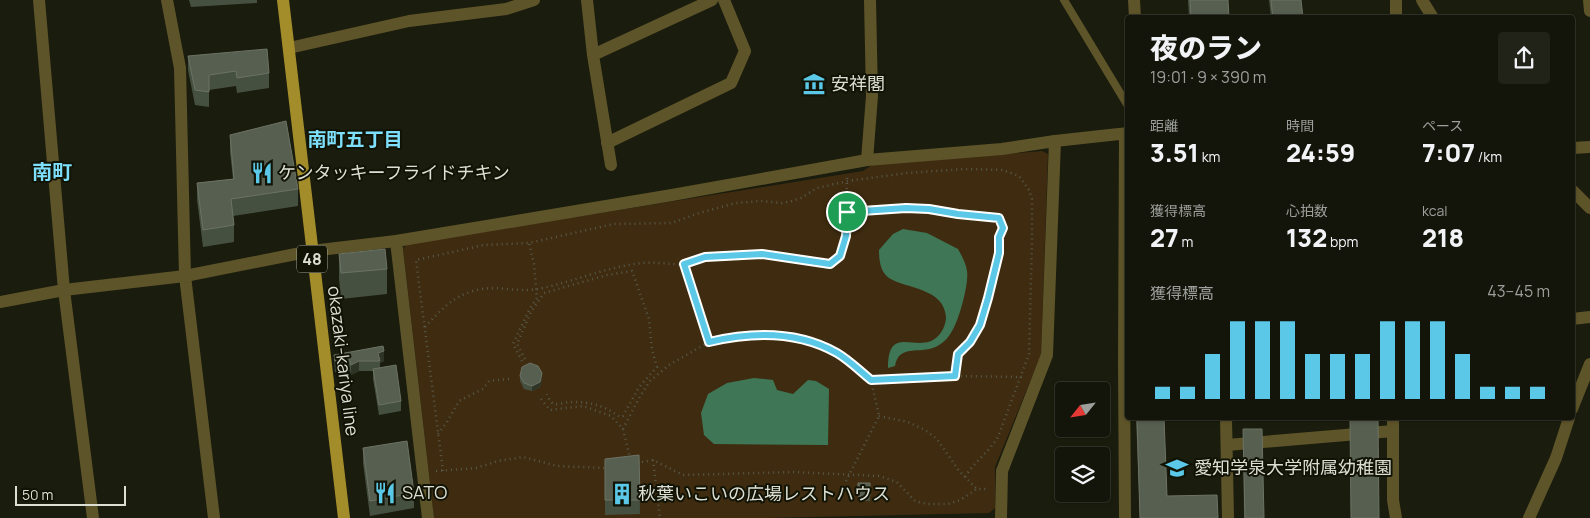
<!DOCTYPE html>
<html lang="ja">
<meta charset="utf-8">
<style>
:root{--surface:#14150a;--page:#212218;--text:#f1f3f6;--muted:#9d9f9c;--line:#33342b;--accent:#5ac8e6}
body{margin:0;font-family:Manrope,"Noto Sans JP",sans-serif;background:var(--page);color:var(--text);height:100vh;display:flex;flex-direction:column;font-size:19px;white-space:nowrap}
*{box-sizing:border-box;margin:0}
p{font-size:16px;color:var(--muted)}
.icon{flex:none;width:28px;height:28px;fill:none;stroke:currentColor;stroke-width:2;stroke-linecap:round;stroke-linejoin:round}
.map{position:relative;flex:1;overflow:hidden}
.details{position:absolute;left:1125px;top:15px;width:450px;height:405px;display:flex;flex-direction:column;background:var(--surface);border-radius:5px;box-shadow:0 1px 4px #0004,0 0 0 1px var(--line)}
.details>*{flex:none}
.needle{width:32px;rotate:240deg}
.tools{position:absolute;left:1055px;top:382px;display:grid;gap:10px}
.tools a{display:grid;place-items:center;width:55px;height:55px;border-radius:5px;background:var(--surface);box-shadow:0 1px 4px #0004,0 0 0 1px var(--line);font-size:25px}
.scale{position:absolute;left:15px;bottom:12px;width:111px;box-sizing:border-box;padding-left:5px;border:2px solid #dddfd4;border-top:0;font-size:14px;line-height:18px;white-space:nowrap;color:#dddfd4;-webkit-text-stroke:4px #111305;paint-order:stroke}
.pin{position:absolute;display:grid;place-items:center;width:42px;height:42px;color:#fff;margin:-21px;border:2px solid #fff;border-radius:50%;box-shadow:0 1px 5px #0007}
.round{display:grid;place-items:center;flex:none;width:52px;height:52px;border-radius:5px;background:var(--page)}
.summary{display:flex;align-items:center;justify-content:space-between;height:85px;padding:0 25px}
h1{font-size:28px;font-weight:800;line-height:38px}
.metrics{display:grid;grid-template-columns:repeat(3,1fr);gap:8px;height:85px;padding:5px 25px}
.metrics div{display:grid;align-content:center}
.metrics b{font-size:25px;font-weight:800}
.metrics small{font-size:14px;font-weight:400}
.metrics p{font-size:14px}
.chart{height:140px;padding:10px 25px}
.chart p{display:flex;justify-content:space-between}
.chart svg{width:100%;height:90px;margin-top:5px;stroke:var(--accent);stroke-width:6}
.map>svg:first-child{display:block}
.green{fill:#3f2c10}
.water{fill:#3f7656}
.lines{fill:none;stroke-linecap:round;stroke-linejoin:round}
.path{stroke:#57594b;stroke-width:2.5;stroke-dasharray:1 4;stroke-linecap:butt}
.service{stroke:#5e5429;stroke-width:8}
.minor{stroke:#5e5429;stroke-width:12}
.tertiary{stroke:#5e5429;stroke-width:12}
.primary{stroke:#a38c2a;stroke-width:12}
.wall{fill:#465041}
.shaded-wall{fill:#2e3526}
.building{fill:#575f51;stroke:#6c7365}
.route-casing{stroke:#fff;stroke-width:10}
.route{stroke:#5ac8e6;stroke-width:6}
.labels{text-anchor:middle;stroke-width:4;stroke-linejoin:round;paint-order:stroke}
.shield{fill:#111305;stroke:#a0a296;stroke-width:1}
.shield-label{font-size:16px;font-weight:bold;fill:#dddfd4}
.poi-label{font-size:18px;fill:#dddfd4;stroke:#111305;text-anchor:start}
.street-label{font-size:18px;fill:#dddfd4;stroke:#111305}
.neighbourhood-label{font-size:19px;font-weight:bold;fill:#7ddffb;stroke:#111305}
.quarter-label{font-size:20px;font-weight:bold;fill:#7ddffb;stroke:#111305}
</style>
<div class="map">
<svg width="1590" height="518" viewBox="0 0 1590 518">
<rect width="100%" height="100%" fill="#1a1c0d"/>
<path class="green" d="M1042 151 1048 154 1041 355 995 467V508L989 513 767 518H434L403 248 407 244 863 171 872 165Z"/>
<path class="water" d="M903 229 927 233 958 249C962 256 966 264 967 271 969 284 959 320 952 331 949 337 944 342 939 345 923 356 899 342 895 366L888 368C888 321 920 357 939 335 943 331 946 323 946 317 944 288 907 289 889 278 880 272 879 259 879 250L893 234Z
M754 378 773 380 777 390 793 394 808 380 816 381 829 389 828 445 714 444 704 435 701 413 708 394 727 383Z"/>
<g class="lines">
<path class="path" d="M847 212 906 208 929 209 958 215 999 218 1003 228 999 237V253L988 298 980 325 970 342 958 354 955 376
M425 327C440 311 452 297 473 291 495 284 516 293 538 289 573 282 606 267 642 263 656 262 670 264 684 265
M709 342 684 265 705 257 762 254 830 264 840 256 846 236 847 176
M525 359 517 344 531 312 544 293 607 275 632 271 649 319 652 350 657 367 639 387 623 416 620 417C603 405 592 402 570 402 566 402 559 405 554 404 551 403 548 398 547 394
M522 361 513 344 530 308 537 298 534 264 529 243
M871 380 955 376 1022 377
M541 399 550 410 583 406 611 416 623 429 630 458
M879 416 908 422 925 430 937 439 959 471 977 489H988
M623 429 639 398 650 381 669 365 709 342 736 336 757 335 785 336 807 341 837 353 871 380 879 416 845 483
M438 434 447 422 459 401 483 389 489 381 509 379
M653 460 660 518
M637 463 653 460 683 475 793 472 879 476 897 482 915 501 927 504H948L960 500 977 489
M436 471 476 468 498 461 523 457 557 466 607 468
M443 471 416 260 484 245 529 243 614 224 672 223 699 213 736 203 761 201 782 203 792 201 801 198 817 188 848 181 907 173 965 169 1003 170 1019 176 1029 190 1032 199V241L1029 354 998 437C989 452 974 462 965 477"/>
<path class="service" d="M1064 0 1128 106"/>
<path class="minor" d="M39 0 64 290 93 518
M167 0 180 68 185 276 214 518
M587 0 593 55 611 165
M1134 0 1135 18
M1422 0 1433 18
M1589 0 1590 11
M1396 18V0
M289 48 409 21 506 9 534 0
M593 55 712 0
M1125 133 1124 363 1125 518
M1055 141 1128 133
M607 143 731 83 745 51 724 0
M1572 148 1590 147
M867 160 872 96 870 0
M1572 190 1590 208
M396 241 428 518
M1572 319 1590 317
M1226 418 1228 518
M1393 418V500L1396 518
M1227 445 1393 431"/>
<path class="tertiary" d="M0 302 64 290 185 276 311 251 396 241 672 195 867 160 1002 149 1055 141 1047 355 1002 471 1001 518
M1572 409 1590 364
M1529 518 1556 458 1569 418"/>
<path class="primary" d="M283 0 344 518"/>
</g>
<path class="wall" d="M189 0H257V3L191 7Z
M1188 0H1227L1229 18H1189Z
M1269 0H1301L1303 18H1271Z
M188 56 269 73V88L237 93 236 86 209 90V107L195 105 188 70Z
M230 135 298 189V206L233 216 234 225V242L203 247 197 200V183L233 179 230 152Z
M339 254 387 269V294L341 299 339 279Z
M334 355 384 361 380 363V368L401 401V411L379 415 373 379V371H359L351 375 350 371 335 372Z
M520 376 542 378 540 387 532 391 524 389 520 381Z
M1136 418H1164L1167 496 1218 518H1140Z
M1346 418H1375L1350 421 1346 420Z
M1243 429 1264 518H1244Z
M363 448 414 493V508L370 516 363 463Z
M639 455 640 514 605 515V459Z
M858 483H870V501H858Z"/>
<path class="shaded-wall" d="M384 351V361L380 363 378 353Z
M359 361V371L351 375V365Z
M542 373V378L540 387 532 391V386Z"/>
<path class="building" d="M1190 0H1228L1229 18H1191Z
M1271 0H1301L1303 18H1273Z
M267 49 269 73 237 78 236 71 209 75V92L195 90 188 56Z
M286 121 298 189 231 199 234 225 203 230 197 183 234 179 230 135Z
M385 249 387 269 341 273 339 254Z
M383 346 384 351 378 353 380 361H359L351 365 350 361H335L334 355Z
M530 363 538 366 542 373 540 382 532 386 524 383 520 376 522 367Z
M396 365 401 401 379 405 373 369Z
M1137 418H1164L1167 496 1217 495 1218 518H1140Z
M1350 418H1378L1379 518H1351Z
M1243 429H1262L1264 518H1245Z
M407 441 414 493 370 501 363 448Z
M639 455 640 500H605V459Z
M858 483H870V496H858Z"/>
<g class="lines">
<g class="route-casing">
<path id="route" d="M906 208 929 209 958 214 999 218 1003 228 999 237V253L988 298 980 325 970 342 958 354 955 376 871 380C860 371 849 360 837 353 798 331 751 332 709 342L684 264 705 257 762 254 830 264 840 256 846 236 847 212Z"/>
</g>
<use href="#route" class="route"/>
</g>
<defs>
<g id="museum-bare" transform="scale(1.725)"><path d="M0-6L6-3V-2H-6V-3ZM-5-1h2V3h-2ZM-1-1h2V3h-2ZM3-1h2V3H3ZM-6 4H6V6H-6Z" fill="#5ac8e6" stroke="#111305" stroke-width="2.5" paint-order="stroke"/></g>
<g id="restaurant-bare" transform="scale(1.725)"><path d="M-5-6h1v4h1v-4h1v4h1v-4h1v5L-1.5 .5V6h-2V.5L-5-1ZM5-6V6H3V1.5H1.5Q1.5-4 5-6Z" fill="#5ac8e6" stroke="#111305" stroke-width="2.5" paint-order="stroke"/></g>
<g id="school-bare" transform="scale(1.725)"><path d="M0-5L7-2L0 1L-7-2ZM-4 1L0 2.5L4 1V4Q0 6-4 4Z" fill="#5ac8e6" stroke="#111305" stroke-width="2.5" paint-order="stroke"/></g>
<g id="building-bare" transform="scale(1.725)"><path d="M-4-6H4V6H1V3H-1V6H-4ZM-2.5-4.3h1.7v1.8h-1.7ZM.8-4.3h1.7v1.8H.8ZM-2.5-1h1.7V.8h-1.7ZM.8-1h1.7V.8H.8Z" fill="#5ac8e6" stroke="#111305" stroke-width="2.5" paint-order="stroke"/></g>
</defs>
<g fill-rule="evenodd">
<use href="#museum-bare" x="814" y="84"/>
<use href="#restaurant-bare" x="262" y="173"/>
<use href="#school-bare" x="1177" y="468"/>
<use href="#restaurant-bare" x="385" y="493"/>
<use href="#building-bare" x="622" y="494"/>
</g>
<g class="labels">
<rect class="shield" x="297" y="245.5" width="30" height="27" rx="4"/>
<g class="shield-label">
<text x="312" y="265">48</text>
</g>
<g class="poi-label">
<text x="831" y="90">安祥閣</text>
<text x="278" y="179">ケンタッキーフライドチキン</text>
<text x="1194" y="474">愛知学泉大学附属幼稚園</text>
<text x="402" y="499">SATO</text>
<text x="638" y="500">秋葉いこいの広場レストハウス</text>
</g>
<g class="street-label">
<text transform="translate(343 361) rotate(83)" y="6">okazaki-kariya line</text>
</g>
<g class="neighbourhood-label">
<text x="355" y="146">南町五丁目</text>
</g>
<g class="quarter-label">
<text x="52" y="179">南町</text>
</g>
</g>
</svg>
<div class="tools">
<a><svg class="needle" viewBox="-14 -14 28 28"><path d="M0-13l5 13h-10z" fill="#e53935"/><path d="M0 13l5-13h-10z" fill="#9d9f9c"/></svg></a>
<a><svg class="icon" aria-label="layers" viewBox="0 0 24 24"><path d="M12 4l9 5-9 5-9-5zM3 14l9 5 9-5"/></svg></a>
</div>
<div class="scale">50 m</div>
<div class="pin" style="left:847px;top:212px;background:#1e9e55"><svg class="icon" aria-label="arrive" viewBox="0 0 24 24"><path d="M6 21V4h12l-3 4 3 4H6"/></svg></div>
<section class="details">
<div class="summary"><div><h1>夜のラン</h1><p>19:01 · 9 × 390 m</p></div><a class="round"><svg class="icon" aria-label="share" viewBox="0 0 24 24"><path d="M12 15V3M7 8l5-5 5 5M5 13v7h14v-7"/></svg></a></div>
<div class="metrics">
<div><p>距離</p><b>3.51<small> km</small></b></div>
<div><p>時間</p><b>24:59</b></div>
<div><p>ペース</p><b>7:07<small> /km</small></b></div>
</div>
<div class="metrics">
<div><p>獲得標高</p><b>27<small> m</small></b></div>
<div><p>心拍数</p><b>132<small> bpm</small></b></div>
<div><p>kcal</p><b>218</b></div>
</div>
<div class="chart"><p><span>獲得標高</span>43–45 m</p>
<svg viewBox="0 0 160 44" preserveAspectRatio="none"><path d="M5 44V38M15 44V38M25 44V22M35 44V6M45 44V6M55 44V6M65 44V22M75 44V22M85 44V22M95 44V6M105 44V6M115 44V6M125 44V22M135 44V38M145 44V38M155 44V38"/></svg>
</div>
</section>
</div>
